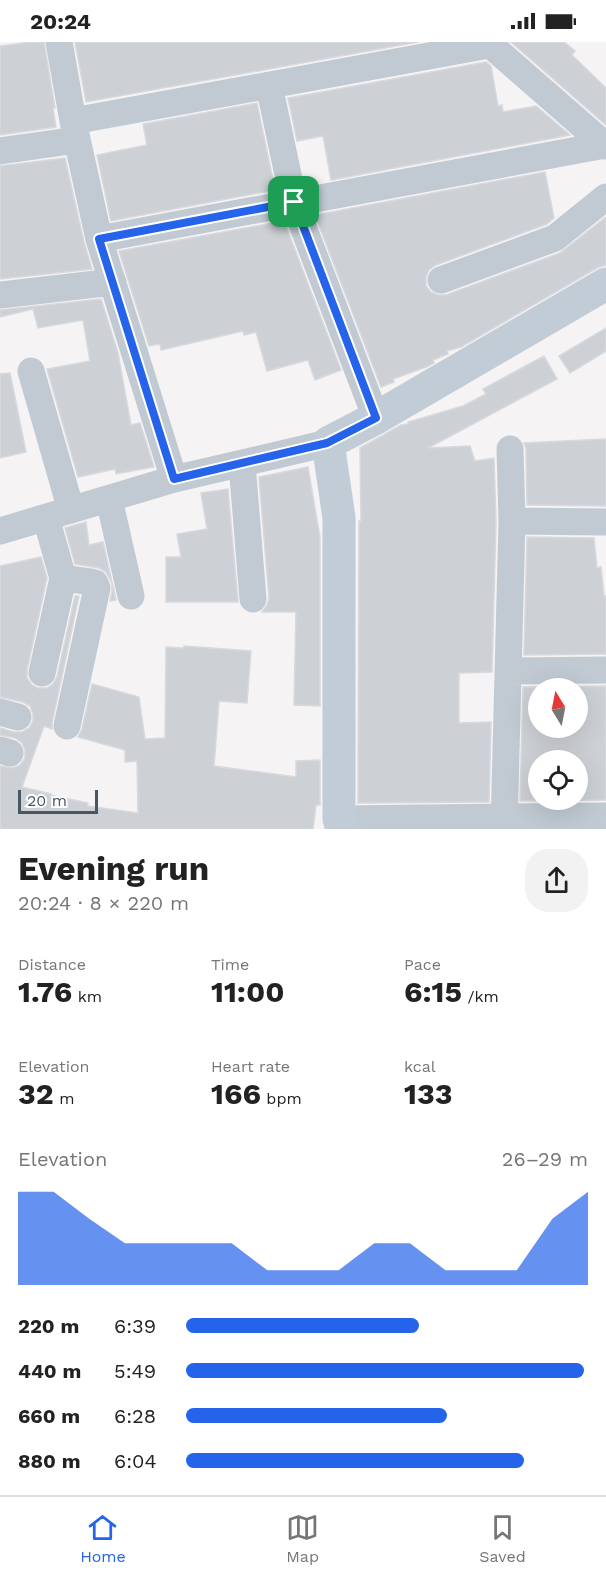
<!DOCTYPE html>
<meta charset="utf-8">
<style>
:root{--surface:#fff;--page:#f2f2f2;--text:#222;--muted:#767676;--line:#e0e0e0;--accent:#2563eb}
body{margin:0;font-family:"Work Sans",sans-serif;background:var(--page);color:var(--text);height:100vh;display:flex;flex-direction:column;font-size:22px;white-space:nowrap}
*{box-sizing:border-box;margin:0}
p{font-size:20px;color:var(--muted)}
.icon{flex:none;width:33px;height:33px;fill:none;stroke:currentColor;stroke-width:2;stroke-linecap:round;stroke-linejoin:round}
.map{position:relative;height:787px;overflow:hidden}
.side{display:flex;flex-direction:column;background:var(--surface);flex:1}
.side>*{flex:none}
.needle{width:39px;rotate:350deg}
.tools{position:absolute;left:528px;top:636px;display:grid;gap:12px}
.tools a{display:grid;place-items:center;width:60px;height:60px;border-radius:50%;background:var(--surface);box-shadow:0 6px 24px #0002;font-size:30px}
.scale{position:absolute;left:18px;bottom:15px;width:80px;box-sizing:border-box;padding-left:6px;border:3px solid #4a5761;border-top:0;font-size:16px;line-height:21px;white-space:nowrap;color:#4a5761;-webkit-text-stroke:4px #fff;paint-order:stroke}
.pin{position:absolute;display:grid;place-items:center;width:51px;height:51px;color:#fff;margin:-26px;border-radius:12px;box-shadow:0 3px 9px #0006}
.round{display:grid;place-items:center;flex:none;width:63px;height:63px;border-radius:24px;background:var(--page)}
.head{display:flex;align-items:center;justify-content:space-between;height:102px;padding:0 18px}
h1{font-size:33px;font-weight:700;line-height:45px}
.stats{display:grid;grid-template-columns:repeat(3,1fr);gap:9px;height:102px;padding:6px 18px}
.stats div{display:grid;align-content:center}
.stats b{font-size:30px;font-weight:700}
.stats small{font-size:16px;font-weight:400}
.stats p{font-size:16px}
.chart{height:168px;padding:12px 18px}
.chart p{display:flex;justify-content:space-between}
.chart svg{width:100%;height:108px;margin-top:6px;fill:var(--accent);opacity:.7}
ul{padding:0 18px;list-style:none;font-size:20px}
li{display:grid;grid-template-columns:96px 72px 1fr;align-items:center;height:45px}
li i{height:15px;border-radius:8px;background:var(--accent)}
.status{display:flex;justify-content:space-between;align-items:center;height:42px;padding:0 30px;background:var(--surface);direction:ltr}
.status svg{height:16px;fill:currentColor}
.tab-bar{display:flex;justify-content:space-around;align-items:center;height:84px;border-top:2px solid var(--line);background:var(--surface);font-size:16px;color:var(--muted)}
.tab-bar a{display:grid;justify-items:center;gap:3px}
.tab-bar .current{color:var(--accent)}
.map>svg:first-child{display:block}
.building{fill:#cdd0d5;stroke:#d7d9de;stroke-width:1.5;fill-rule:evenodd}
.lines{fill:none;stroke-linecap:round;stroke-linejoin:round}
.street{stroke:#c1cad2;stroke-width:27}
.secondary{stroke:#c1ccd6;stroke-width:33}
.route-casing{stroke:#fff;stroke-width:12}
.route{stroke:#2563eb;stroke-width:8}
</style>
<div class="status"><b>20:24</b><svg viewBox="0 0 49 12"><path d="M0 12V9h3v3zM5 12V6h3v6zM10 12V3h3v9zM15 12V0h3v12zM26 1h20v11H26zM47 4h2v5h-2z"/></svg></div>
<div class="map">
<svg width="606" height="787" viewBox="0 0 606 787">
<rect width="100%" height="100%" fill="#f5f3f3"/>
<path class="building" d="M31 0H44L55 66H53L56 85 0 93V4Z
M75 0H418L86 60Z
M511 0H564L575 9 572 13 606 46V83Z
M486 20 491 24 498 64 502 63 503 70 536 64 570 93 331 138 323 94 297 99 288 56Z
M257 61 275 148 111 179 97 113 147 103 143 82Z
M65 116 84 200 92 227 0 237V124Z
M545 130 554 176 547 182 436 223 429 228 426 235V244L431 250 438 253H446L560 211 606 175V223L597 226 461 305 447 309 448 312 433 318 434 321 426 325 393 337 394 340 381 345 315 173Z
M284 179 341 328 315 338 308 318 267 329 256 290 244 293 243 289 161 308 160 302 149 304 119 209Z
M101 257 118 311 131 383 140 381 154 425 116 432 115 427 78 435 47 327 90 319 83 278 38 286 33 267 0 275V268Z
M606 286V309L570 331 559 314Z
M544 314 557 337 428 406 470 404 475 419 494 416 496 479 492 630 459 631V681L491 680 489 760 358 761 359 479H361L360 406 401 383 408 382V380L463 364 486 352 483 347Z
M10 331 26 410 0 416V332Z
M606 397V464L527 463 526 407 524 401Z
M308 425 320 495V664L294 663 296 570H262L267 563 269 556 259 435Z
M228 447 238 560H166V515H181L177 492 207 487 201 451Z
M86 480 89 503 103 500 116 558 110 559 112 549V541L106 530 99 526 75 522 65 486Z
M527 495 594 496 597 526 601 525 604 554H606V612L524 613Z
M41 515 47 536 27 628V636L32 643 38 646H47L53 642 57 635 75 554H79L52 681V687L44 684 22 745 51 752 50 753 88 761 87 764 138 771 137 719 125 720V708L78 695 82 687 92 642 139 655 145 697 165 696 166 605 184 606V604L251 609 247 661 219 659 214 724 296 735V719L320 718V763H316L313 787H0V724L13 726 20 723 25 716V708L22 701 15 696 0 693V686L14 690H22L29 686 33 679V672L30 664 23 660 0 655V524Z
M606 644V758L520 759 523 645ZM538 646H578V686H538ZM538 718H578V758H538Z"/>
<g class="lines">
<path class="street" d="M59 0 73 79 99 197 174 437
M487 0 606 104
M269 43 294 161 376 376
M73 79 489 3
M0 109 77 98
M99 197 605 103
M441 238 555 196 606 155
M0 253 113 240
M31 329 71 468
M242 422 253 557
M109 457 131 554
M512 479 606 480
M0 489 174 437 328 401
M63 536 91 540 95 541 97 546 67 684
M508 629 606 628
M42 631 63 536 46 476
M0 670 18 675
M0 708 10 711
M339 777 606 774
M504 787 512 479 510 407"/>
<path class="secondary" d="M342 787 339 777V476L328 401 376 376 606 242"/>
</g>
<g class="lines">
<g class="route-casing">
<path id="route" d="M294 160 376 376 327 401 174 437 99 197Z"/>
</g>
<use href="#route" class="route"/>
</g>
</svg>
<div class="tools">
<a><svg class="needle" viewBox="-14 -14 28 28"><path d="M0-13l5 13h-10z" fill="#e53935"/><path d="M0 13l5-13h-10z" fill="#767676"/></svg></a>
<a><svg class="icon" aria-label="locate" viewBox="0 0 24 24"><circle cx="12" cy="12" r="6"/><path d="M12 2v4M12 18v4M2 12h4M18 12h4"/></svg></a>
</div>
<div class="scale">20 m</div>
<div class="pin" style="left:294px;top:160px;background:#1e9e55"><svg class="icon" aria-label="arrive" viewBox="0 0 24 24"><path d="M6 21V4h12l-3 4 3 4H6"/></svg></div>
</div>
<section class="side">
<div class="head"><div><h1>Evening run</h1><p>20:24 · 8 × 220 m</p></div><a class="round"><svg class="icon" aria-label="share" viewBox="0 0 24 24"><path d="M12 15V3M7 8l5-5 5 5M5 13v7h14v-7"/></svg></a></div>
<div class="stats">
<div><p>Distance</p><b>1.76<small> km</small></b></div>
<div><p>Time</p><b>11:00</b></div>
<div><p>Pace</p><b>6:15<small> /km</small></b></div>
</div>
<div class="stats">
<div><p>Elevation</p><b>32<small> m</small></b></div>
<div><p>Heart rate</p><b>166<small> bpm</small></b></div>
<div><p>kcal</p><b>133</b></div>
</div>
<div class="chart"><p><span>Elevation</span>26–29 m</p>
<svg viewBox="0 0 160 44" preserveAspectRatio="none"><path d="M0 44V6L10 6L20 17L30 27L40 27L50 27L60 27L70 38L80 38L90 38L100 27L110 27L120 38L130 38L140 38L150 17L160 6V44z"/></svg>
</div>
<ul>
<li><b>220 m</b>6:39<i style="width:58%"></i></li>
<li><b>440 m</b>5:49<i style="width:99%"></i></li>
<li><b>660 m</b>6:28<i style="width:65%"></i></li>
<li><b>880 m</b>6:04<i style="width:84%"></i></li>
</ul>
</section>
<nav class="tab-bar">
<a class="current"><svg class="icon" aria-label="home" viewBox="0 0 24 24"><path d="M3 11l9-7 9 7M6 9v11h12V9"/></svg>Home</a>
<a><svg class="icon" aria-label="map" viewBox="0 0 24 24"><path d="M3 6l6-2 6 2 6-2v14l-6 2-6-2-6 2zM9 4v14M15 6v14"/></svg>Map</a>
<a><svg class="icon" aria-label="saved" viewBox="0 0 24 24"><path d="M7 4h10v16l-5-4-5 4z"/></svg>Saved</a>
</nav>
